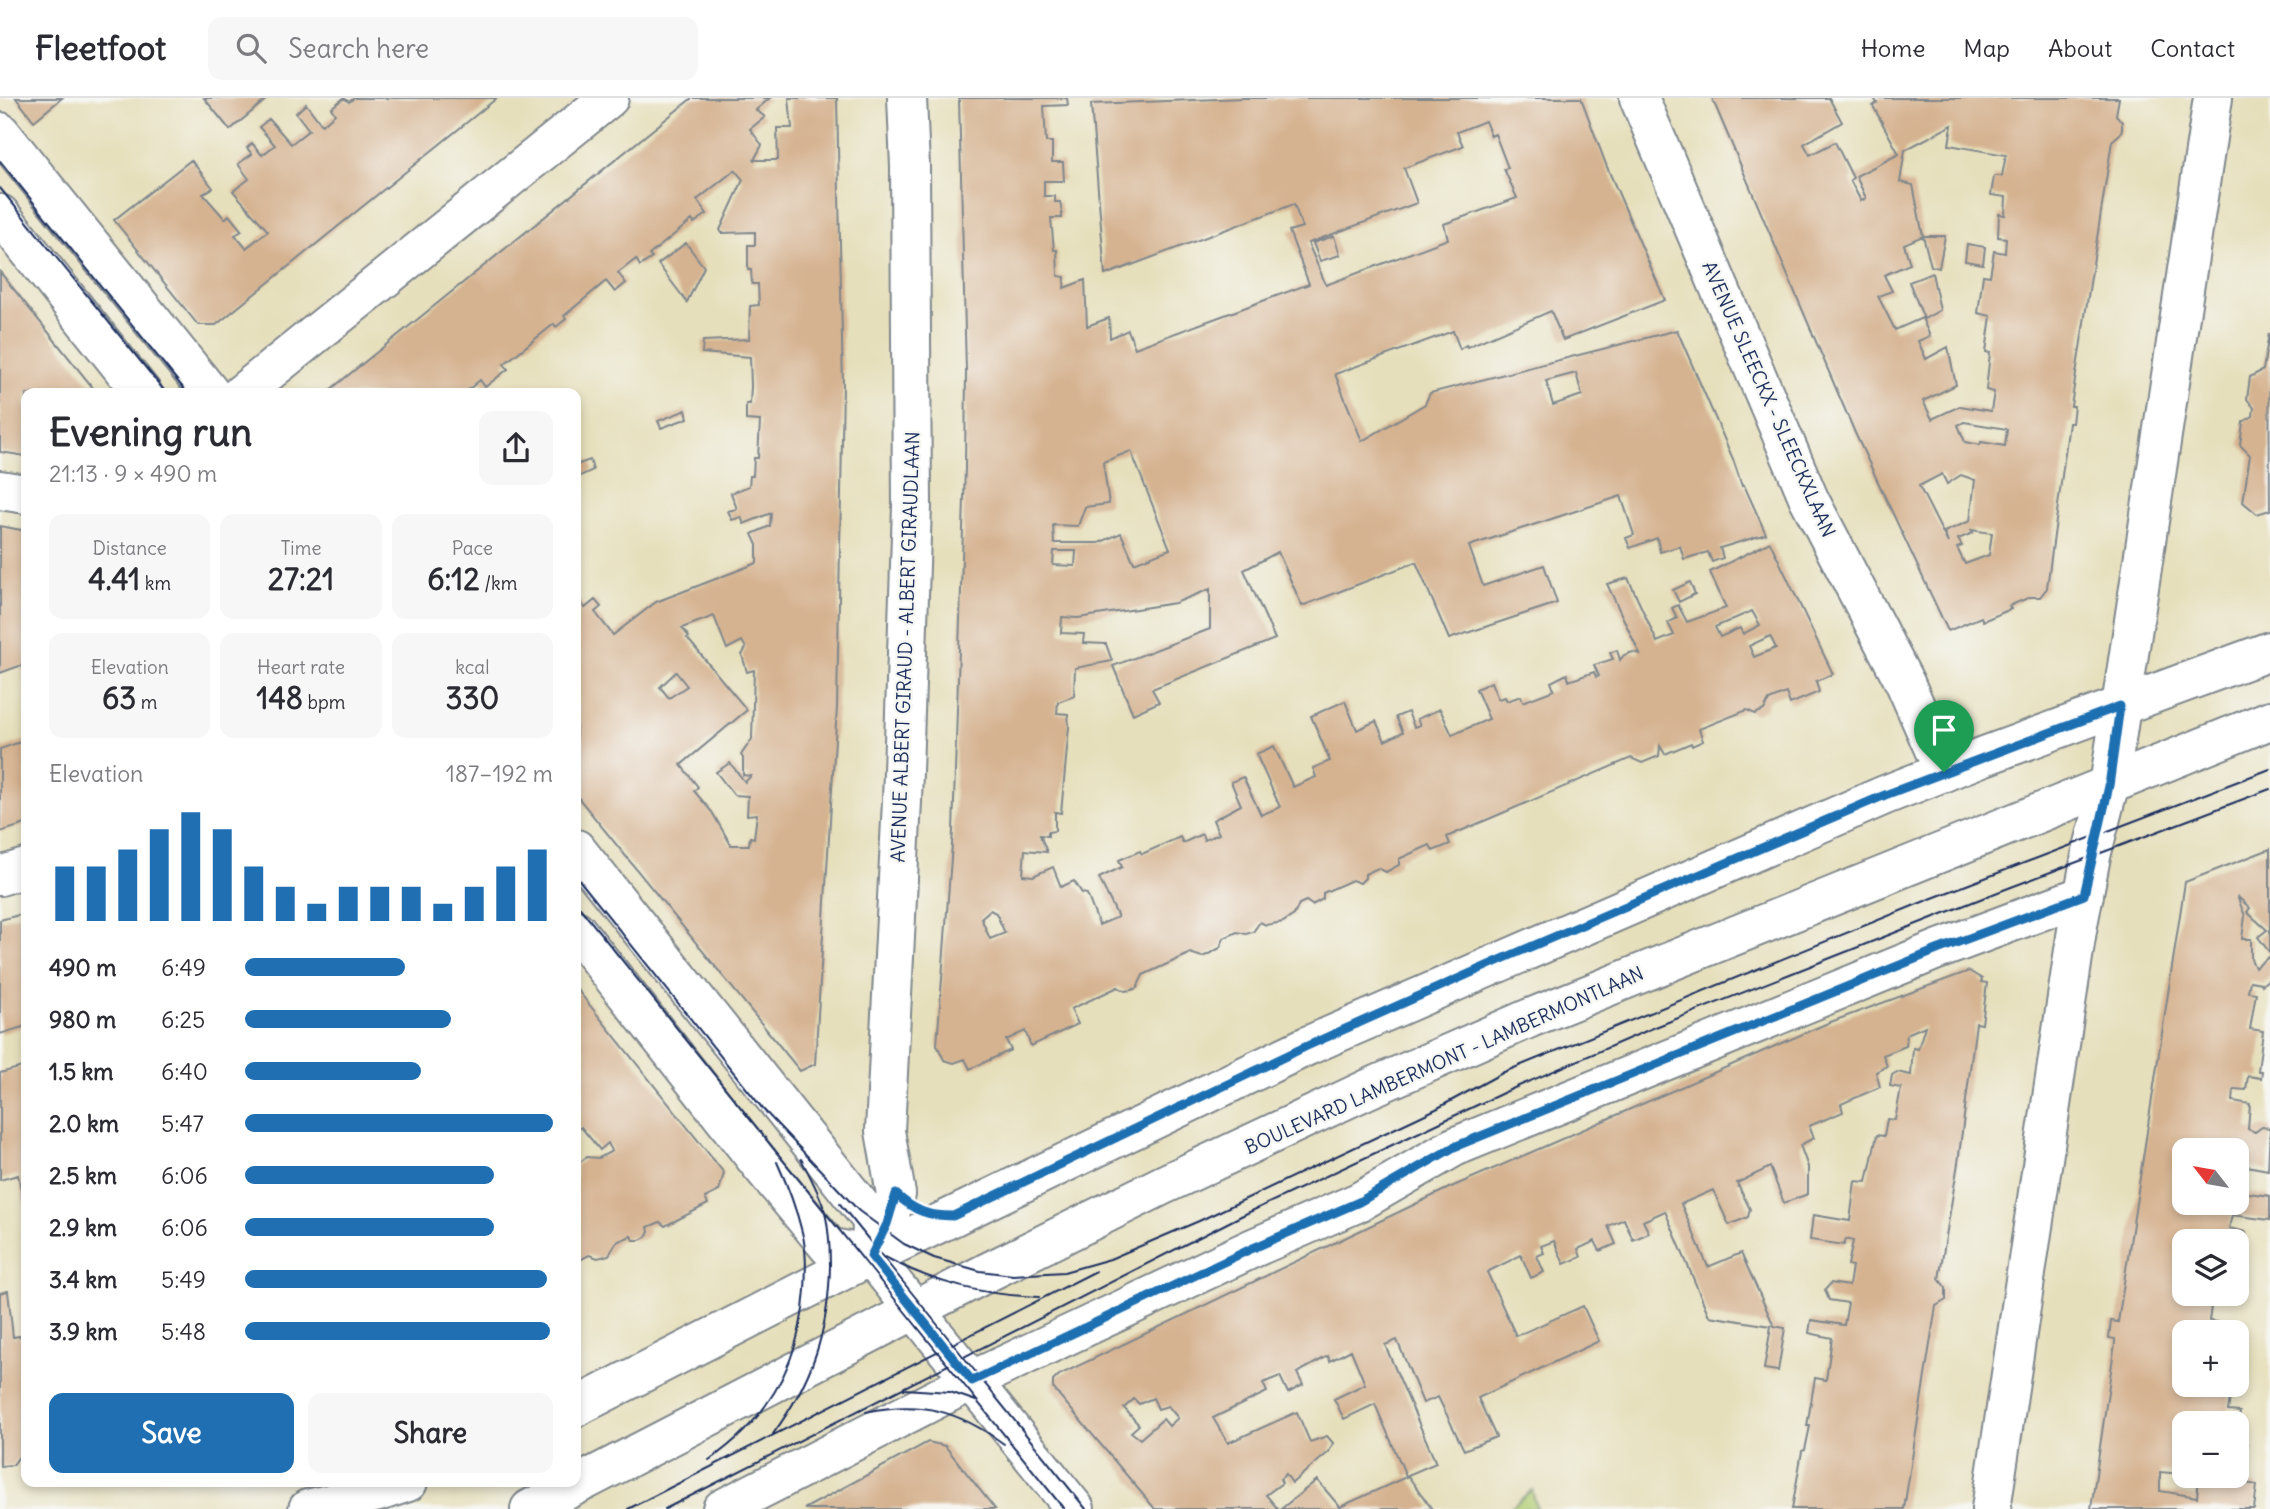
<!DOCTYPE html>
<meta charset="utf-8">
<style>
:root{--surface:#fff;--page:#f7f7f7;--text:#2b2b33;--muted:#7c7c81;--line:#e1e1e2;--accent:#1f6fb2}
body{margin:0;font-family:Delius,sans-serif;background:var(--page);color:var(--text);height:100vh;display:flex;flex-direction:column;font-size:26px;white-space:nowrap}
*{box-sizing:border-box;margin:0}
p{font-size:23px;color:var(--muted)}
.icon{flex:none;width:38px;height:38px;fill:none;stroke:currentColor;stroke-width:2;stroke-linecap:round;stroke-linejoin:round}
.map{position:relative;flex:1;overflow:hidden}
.details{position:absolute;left:21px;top:290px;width:560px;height:1099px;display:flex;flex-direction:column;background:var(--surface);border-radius:14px;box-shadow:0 4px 10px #0003}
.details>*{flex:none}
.needle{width:46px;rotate:301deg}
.fabs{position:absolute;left:2172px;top:1040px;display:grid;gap:14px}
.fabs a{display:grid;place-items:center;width:77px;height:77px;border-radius:14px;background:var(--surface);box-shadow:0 4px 10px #0003;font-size:35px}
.pin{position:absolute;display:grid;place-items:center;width:60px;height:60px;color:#fff;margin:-72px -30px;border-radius:50% 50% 50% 0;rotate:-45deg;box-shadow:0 0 7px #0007}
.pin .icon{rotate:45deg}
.round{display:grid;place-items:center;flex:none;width:74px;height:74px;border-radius:14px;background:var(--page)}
.headline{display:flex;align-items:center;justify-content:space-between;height:119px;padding:0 28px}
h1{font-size:38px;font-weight:700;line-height:52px}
.metrics{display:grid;grid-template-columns:repeat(3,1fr);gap:10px;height:119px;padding:7px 28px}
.metrics div{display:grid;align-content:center;border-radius:14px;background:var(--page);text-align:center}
.metrics b{font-size:30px;font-weight:700}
.metrics small{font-size:19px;font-weight:400}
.metrics p{font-size:19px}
.chart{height:196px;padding:14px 28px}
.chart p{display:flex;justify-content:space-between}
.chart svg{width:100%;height:126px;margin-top:7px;stroke:var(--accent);stroke-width:6}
.cta{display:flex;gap:14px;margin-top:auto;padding:14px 28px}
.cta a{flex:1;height:80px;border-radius:14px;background:var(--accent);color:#fff;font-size:28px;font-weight:700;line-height:80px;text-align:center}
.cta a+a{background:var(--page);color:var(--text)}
ul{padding:0 28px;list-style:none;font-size:23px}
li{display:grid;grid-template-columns:112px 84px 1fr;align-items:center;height:52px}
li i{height:18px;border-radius:9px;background:var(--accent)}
header{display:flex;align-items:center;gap:42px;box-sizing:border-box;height:98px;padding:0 35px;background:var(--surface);border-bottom:2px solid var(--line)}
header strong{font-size:33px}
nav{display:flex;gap:38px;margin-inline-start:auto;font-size:24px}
.search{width:490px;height:63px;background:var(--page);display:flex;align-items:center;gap:18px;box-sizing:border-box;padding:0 24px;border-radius:14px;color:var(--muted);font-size:26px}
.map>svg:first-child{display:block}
.green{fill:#b4cf76;stroke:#687f6a;stroke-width:2}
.building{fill:#d5b290;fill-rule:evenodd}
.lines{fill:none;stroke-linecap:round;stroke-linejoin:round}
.minor-casing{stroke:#80878c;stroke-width:42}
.major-casing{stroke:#80878c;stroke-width:42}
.minor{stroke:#fff;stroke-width:38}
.major{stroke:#fff;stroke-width:38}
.tram{stroke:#1b2f5e;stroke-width:2}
.route-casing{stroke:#fff;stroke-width:14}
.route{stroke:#1f6fb2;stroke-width:9}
.labels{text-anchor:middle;stroke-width:5;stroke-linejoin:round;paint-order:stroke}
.street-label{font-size:19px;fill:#1b2f5e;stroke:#f6f6f2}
</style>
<header>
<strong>Fleetfoot</strong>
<div class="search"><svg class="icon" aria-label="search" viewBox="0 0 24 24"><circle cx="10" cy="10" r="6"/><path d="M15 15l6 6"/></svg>Search here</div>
<nav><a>Home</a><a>Map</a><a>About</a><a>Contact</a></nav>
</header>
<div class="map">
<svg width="2270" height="1411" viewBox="0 0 2270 1411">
<rect width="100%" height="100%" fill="#f6f6f2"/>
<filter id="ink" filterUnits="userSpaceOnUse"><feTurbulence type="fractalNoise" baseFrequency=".0143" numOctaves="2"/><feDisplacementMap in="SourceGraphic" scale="14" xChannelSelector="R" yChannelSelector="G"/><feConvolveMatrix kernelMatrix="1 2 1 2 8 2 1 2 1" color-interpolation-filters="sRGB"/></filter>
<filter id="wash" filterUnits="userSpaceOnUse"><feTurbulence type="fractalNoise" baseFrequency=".00686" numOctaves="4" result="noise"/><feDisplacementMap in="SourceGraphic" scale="28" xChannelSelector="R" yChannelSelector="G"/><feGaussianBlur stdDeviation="1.57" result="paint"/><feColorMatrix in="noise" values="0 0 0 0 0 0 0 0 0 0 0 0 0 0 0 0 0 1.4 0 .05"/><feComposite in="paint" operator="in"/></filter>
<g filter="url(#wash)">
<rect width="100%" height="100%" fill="#e6dfbb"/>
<path class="green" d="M1532 1392 1537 1411H1509Z"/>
<g id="blocks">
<path class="building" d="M16 0H62L34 23Z
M204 0H268L230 32Z
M344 0 349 4 354 0H497L216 227H198L114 122 191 62 213 90 203 96 225 121 229 117 242 133 235 137 246 150 268 133 233 93 249 81 238 66 252 56 247 50 252 45 262 57 275 47 259 29 269 21 291 46 309 32 296 15 306 6 322 27 335 16 331 10Z
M692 0H770L756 12 765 19 750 31 762 47 754 62H778L777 30H792L789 0H837L843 288 837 609 815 966 800 973 576 697V499L585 510 595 502 601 509 595 514 613 537 656 504 757 465V447L752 436 770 428 771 415 744 426 741 419 732 422 728 413 737 411 731 395 749 388 750 378H753L754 360H758L760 323 746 322V306H750L751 288 750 259 702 255 703 243 749 241 750 208 759 207 758 186H752L751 172H748V147H755V134L722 135 720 132 743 82 735 72 697 102 707 116 694 125 692 122 649 157 652 160 640 168 636 161 618 175 626 185 615 194 606 183 564 218 566 221 556 229 554 226 504 266 508 271 485 289 480 282 463 296H325ZM714 518 727 551 742 543 746 550 742 557 747 574 754 572 752 641 741 657 743 660V677L751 678 745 684 730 665 716 674 734 697 748 698 747 717 757 716 754 740 750 739 749 747H731L712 714 694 693 698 689 681 667 747 612 687 540 689 539 682 530ZM676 574 687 588 669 600 660 589Z
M959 0H1067L1068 7 1044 8 1046 44H1052V64H1063L1064 83H1044V98H1055V104H1060L1062 113V120H1051L1054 152H1057L1058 178 1065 179 1064 190 1085 182 1087 228 1109 220 1110 240 1128 232 1135 250 1309 186 1289 133 1302 129 1294 106 1105 177 1091 6 1244 0H1581L1607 69 1665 202 1563 242 1551 213 1467 249 1466 247 1460 251 1453 233 1335 276 1362 343 1425 306 1430 295 1677 232 1733 361 1742 388 1744 387 1766 436 1720 450 1723 460 1712 464 1708 454 1684 461 1680 448 1660 454 1657 440 1630 450 1626 440 1634 437 1621 398 1600 405 1469 448 1483 488 1544 467 1557 505 1449 541 1416 464 1302 508 1278 454 1244 472 1275 541 1152 591 1159 604 1133 616 1113 568 1210 531V491L1175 505 1078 520 1062 519 1061 535 1084 536 1083 545 1106 546 1112 563 1075 570 1074 598 1058 604 1057 615 1068 616 1069 629 1061 715 1055 714V733L1048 734V738L1040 737 1047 754 1025 752 1023 777 1033 778 1053 769 1061 789 1074 783 1082 795 1087 796 1099 827 1118 819 1099 780 1122 769 1119 762 1140 753 1142 756 1180 739 1183 745 1202 736 1204 742 1219 736 1213 722 1241 707 1231 684 1243 679 1261 717 1280 709 1256 656 1274 648 1293 689 1316 679 1313 670 1330 663 1311 618 1345 603 1357 632 1376 623 1385 643 1403 634 1396 619 1408 614 1414 629 1420 627 1417 621 1440 611 1452 637 1489 621 1476 591 1491 584 1498 601 1505 599 1507 603 1521 598 1523 604 1554 592 1551 584 1567 576 1569 583 1594 574 1596 579 1599 578 1594 567 1613 561 1610 555 1617 552 1620 562 1624 557 1633 554 1640 556 1607 486 1628 480 1657 544 1674 537 1668 525 1677 520 1672 510 1678 507 1687 524 1726 510 1710 474 1770 444 1833 576 1816 583 1819 594 1790 606 1786 595 1769 602 1764 612 1755 616 1747 612 1699 631 1703 643 1692 648 1691 645 1665 656 1660 648 1659 658 1642 665 1631 660 1449 738 1447 739 1450 746 1433 753 1430 747 1412 755 1399 761V767L1386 774 1378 770 1365 776V780L1360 785 1352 782 1323 795V801L1312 807 1306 803 1299 806 1294 817 1283 824 1266 827 1260 824 1253 834 1246 836 1237 834 1224 840 1220 850 1207 857 1202 859 1190 855 1187 857 1143 877 1137 890 1132 892 1125 893 1118 889 1071 911 1078 926 1031 948 1025 933 1006 942 1011 952 970 971 965 961 954 965 944 962 937 947 953 733 965 370 966 273ZM1485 23 1491 38 1495 36 1508 70 1504 71 1517 100 1444 126 1448 141 1326 187 1308 145 1417 105 1404 70 1463 48 1457 34ZM1576 275 1582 297 1553 307 1546 283ZM1131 353 1170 451 1134 465 1121 435 1099 445H1054L1053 427 1078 428 1085 409 1109 406 1103 364ZM1054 453H1076L1075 468 1053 467ZM1752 513 1760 527 1743 536 1740 530 1720 539 1715 529ZM1770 538 1776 550 1754 559 1749 548ZM990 812 996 815 1005 835 990 841 981 820Z
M1712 0H1829L1842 24 1804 46 1810 57 1835 44 1853 80 1850 82 1861 103 1866 100 1856 78 1899 56 1873 8 1877 5 1874 0H2119L2116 17 2122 24V31L2120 36 2112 43 2083 231 2071 308H2074L2072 325H2069L2047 490 2040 499H2030L2009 508 2011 511 1983 523 1981 519 1948 533 1855 335ZM1952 27 1949 47 2006 57 2002 78H1994L1991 97 2006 99 2005 117 1999 116 1998 139 2006 140 2005 155 1994 153 1990 178 1983 177 1978 215 1991 218 1986 254 1990 255 1986 292 1994 294 1991 313 1960 308 1932 321 1923 303 1956 287 1948 249 1926 261 1918 243 1930 238 1922 220 1895 232 1878 198 1892 193 1884 177 1910 166 1904 146 1923 138 1913 87 1900 84 1905 52ZM1964 324 2007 331 2005 348 1981 344 1980 347 1965 344 1958 327ZM1942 376 1947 386 1961 377 1975 382 1970 423 1944 434 1948 445 1919 388ZM1971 432 1992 435 1989 457 1965 466 1957 450 1962 448 1958 441 1973 435Z
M1334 138 1340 157 1320 163 1313 145Z
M1923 138H1945L1939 170 1931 168Z
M686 145 704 169 687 204 658 166Z
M1967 146 1985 149 1983 166 1965 163Z
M0 174 98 296H26V358L0 354Z
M1932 175 1940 212 1924 221 1909 184Z
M2269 235 2270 412 2257 416 2243 404 2250 357 2240 347 2243 324 2253 318 2254 310 2247 301 2250 279 2263 272Z
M686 312 688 320 661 330 658 323Z
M590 362 593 372 576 380V367Z
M0 428 21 432 26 439V580L22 567 0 575Z
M1690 484 1695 496 1679 504 1673 492Z
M26 642V726L0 734V651Z
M2270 751V855L2258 839 2267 832 2247 814 2250 810 2237 798 2245 818 2242 841H2251V861L2255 870 2270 858V880L2262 887 2261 885 2250 883 2248 894 2256 895 2250 931 2263 933 2258 973H2262L2261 980 2248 978 2246 992 2234 991 2233 1003 2250 1006 2248 1031 2255 1034 2262 1029 2270 1030 2268 1072 2236 1066V1052H2184V1104H2236V1088H2241L2240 1094 2270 1098V1122L2232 1117 2229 1130 2246 1134 2238 1190 2236 1143H2184V1195H2213L2209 1223 2217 1224 2216 1234H2184V1286H2232L2228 1313 2240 1314 2238 1332 2236 1325H2184L2183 1376 2160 1374V1393L2197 1399 2199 1377 2257 1387 2254 1411H2091L2115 1245V1241L2109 1240 2111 1223 2118 1224 2185 784Z
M26 815V928L0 936V822Z
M1969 873 1982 881 1981 884 1987 885 1982 926 1976 925 1958 1065 1939 1181 1946 1190V1202L1936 1208 1904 1411H1792L1802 1353 1805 1352 1810 1328H1807L1815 1280 1826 1282 1832 1240 1809 1235 1811 1222 1844 1227 1848 1205 1829 1202 1825 1192 1831 1185 1849 1188 1852 1168 1848 1167 1853 1143 1846 1141 1844 1147 1810 1142 1813 1117 1850 1123 1855 1083 1867 1084 1877 1037 1884 1038 1887 1021 1895 1022 1901 990 1890 988 1892 977 1897 974 1911 977 1913 950 1918 951 1925 928 1907 936 1906 948 1883 957 1887 968 1876 974 1880 989 1841 1006 1843 1014 1809 1028 1814 1040 1800 1047 1808 1069V1096L1784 1105 1770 1069 1737 1085 1750 1111 1748 1119 1729 1127 1713 1092 1681 1106 1708 1169 1741 1155 1774 1228 1785 1230 1778 1273 1764 1271 1771 1228 1709 1218 1665 1113 1643 1123 1649 1135 1633 1142 1624 1121 1608 1128 1616 1146 1600 1153 1595 1143 1578 1151 1581 1159 1564 1166 1554 1143 1541 1148 1544 1155 1537 1158 1544 1174 1531 1180 1521 1157 1487 1174 1516 1238 1583 1208 1599 1243 1478 1300 1496 1339 1464 1352 1438 1299 1423 1305 1397 1242 1385 1247 1436 1365 1406 1378 1375 1306 1344 1321 1334 1301 1365 1286 1351 1252 1330 1263 1328 1258 1297 1275 1303 1287 1288 1295 1280 1278 1263 1285 1267 1294 1213 1320 1228 1345 1297 1314 1310 1344 1327 1338 1333 1345 1329 1354 1292 1385 1286 1376 1280 1381 1282 1385 1266 1397 1278 1411H1155L1053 1290V1283L1059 1277 1449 1090 1828 925ZM1153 1300 1158 1311 1168 1308 1178 1320 1169 1328 1163 1321 1140 1341 1131 1334 1139 1327 1124 1310 1134 1301 1139 1306Z
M576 890 724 1075 719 1093 705 1100 708 1106 665 1128 660 1124 648 1129 649 1134 646 1139 640 1142H634L631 1138 619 1143 616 1145 609 1157 598 1160 589 1157 576 1164V1067L587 1059 599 1060 612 1053 608 1045 600 1052 581 1029 576 1033Z
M26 968V1110H25L18 1077 0 1082V975Z
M8 1193 13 1239 26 1237V1348L13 1367 0 1368V1195Z
M2236 1343 2248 1345 2244 1369 2236 1367Z
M928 1344 945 1348 995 1411H804Z
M1408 1378 1432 1411H1281L1317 1382 1340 1409Z"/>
</g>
</g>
<g filter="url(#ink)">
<use href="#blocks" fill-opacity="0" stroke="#80878c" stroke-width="2"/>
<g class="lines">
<g class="minor-casing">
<path id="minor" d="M1639 0 1809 401 1905 585 1944 674
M0 34 211 296
M0 116 143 296
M241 296 609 0
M0 392 26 396
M576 751 872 1122 871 1158
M0 778 26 770
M576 832 759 1065 829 1149 871 1158 1075 1411
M871 1158 887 1126 896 1096 885 1033 902 703 912 408 910 69 907 0
M722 1411 979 1279 1251 1151 1359 1104 1454 1049 1937 852 2084 797
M1991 1411 2077 832 2091 758 2109 688 2213 0"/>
</g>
<g class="major-casing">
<path id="major" d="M576 1309 871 1158 1307 948 1885 697 1979 660 2270 553
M308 1411 378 1394 408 1384
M530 1411 988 1174 1163 1087 1368 991 1530 920 2270 622"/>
</g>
<use href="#minor" class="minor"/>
<use href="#major" class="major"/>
<path class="tram" d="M0 63 188 296
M0 90 167 296
M576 778 767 1016
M576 805 1064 1411
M761 1009 859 1113 904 1146 934 1160 980 1173 1013 1177 1064 1174 1110 1161 1199 1123 1436 1011 1504 974 1930 801 2270 671
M840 1106 1086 1411
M885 1159C935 1186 984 1197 1039 1199
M904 1291 950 1294 976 1303
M866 1314C921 1302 959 1313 1004 1346
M773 1336C812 1283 829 1233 830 1167 830 1150 829 1132 825 1114 820 1096 810 1078 801 1061
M709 1362C769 1321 800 1265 805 1192 806 1173 807 1153 802 1134 796 1110 787 1086 777 1064
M628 1411 1096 1173
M665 1411 1241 1118 1505 994 1653 930 1998 794 2270 691"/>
</g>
</g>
<g class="lines" filter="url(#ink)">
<g class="route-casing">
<path id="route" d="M2120 608 2109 688 2084 797 1937 852 1454 1049 1359 1104 1251 1151 972 1283 871 1158 887 1126 896 1096C914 1113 928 1118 953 1118L1307 948 1500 862 1885 697Z"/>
</g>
<use href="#route" class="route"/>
</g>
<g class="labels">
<g class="street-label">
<text transform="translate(1769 301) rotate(66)" y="7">AVENUE SLEECKX - SLEECKXLAAN</text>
<text transform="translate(905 549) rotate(-88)" y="7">AVENUE ALBERT GIRAUD - ALBERT GIRAUDLAAN</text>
<text transform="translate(1444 962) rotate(-24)" y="7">BOULEVARD LAMBERMONT - LAMBERMONTLAAN</text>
</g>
</g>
</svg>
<div class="fabs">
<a><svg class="needle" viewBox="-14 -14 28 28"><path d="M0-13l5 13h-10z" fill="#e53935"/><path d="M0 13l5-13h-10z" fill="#7c7c81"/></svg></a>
<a><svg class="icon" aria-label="layers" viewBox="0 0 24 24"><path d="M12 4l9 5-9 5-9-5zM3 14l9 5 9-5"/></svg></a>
<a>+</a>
<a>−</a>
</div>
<div class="pin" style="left:1944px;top:674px;background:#1e9e55"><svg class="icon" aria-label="arrive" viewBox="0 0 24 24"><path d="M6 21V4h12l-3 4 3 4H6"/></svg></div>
<section class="details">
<div class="headline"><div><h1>Evening run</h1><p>21:13 · 9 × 490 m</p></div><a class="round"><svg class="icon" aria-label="share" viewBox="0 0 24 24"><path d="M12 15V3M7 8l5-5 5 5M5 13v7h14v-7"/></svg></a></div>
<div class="metrics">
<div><p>Distance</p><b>4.41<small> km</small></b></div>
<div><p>Time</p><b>27:21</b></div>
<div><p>Pace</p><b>6:12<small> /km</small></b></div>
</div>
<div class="metrics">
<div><p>Elevation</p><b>63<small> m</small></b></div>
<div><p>Heart rate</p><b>148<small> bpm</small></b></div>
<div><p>kcal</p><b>330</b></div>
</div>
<div class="chart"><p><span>Elevation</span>187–192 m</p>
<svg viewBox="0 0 160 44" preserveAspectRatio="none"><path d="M5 44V25M15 44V25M25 44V19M35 44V12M45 44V6M55 44V12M65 44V25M75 44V32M85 44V38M95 44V32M105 44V32M115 44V32M125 44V38M135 44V32M145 44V25M155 44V19"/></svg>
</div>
<ul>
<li><b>490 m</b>6:49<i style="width:52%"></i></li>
<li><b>980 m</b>6:25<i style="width:67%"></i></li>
<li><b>1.5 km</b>6:40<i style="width:57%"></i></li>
<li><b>2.0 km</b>5:47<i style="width:100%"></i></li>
<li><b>2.5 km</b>6:06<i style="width:81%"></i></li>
<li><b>2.9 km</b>6:06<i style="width:81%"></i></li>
<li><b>3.4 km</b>5:49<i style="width:98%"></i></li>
<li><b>3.9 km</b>5:48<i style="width:99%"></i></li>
</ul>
<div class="cta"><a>Save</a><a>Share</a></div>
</section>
</div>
